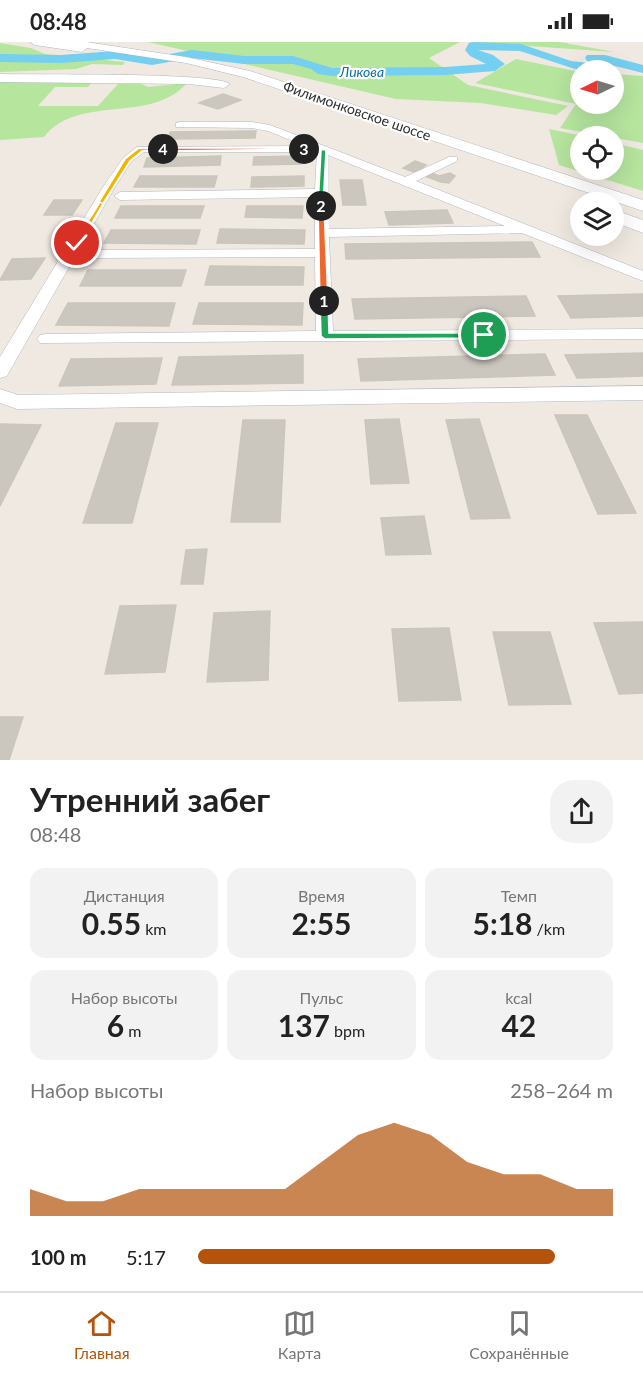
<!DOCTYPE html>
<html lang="ru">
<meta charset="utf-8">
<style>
:root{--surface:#fff;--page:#f2f2f2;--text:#222;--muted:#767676;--line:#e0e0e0;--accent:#b45309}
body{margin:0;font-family:Lato,sans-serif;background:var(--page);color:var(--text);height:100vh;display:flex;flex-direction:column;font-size:22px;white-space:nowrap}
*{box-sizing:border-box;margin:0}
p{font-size:20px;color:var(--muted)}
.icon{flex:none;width:33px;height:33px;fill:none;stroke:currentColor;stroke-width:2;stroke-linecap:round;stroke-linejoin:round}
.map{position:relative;height:718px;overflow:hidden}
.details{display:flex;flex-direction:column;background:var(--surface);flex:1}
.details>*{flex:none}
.needle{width:39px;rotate:265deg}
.fabs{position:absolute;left:570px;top:18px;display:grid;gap:12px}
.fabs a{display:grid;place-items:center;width:54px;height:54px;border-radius:50%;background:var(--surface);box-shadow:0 6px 24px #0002;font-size:30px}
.pin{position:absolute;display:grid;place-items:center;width:51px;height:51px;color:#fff;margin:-26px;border:3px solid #fff;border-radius:50%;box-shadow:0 2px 6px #0007}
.km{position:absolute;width:30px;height:30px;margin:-15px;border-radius:50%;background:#222;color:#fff;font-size:16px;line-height:30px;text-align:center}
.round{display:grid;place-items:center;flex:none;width:63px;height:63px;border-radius:24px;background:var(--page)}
.headline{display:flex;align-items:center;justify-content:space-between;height:102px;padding:0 30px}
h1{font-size:33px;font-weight:700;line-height:45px}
.metrics{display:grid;grid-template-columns:repeat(3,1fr);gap:9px;height:102px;padding:6px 30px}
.metrics div{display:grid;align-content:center;border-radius:15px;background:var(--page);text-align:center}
.metrics b{font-size:30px;font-weight:700}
.metrics small{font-size:16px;font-weight:400}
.metrics p{font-size:16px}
.chart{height:168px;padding:12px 30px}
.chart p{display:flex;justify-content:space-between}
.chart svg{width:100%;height:108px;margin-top:6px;fill:var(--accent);opacity:.7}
ul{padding:0 30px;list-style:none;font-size:20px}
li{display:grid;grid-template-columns:96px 72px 1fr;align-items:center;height:45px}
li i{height:15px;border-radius:8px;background:var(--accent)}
.status{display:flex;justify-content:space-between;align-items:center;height:42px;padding:0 30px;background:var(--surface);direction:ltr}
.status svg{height:16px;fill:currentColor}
.tabs{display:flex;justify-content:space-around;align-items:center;height:84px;border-top:2px solid var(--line);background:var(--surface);font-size:16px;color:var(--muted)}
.tabs a{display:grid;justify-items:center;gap:3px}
.tabs .current{color:var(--accent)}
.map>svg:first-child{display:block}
.green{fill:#b6e59e}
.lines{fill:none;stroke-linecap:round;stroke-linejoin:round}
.river{fill:#75cff0;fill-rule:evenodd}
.building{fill:#cbc7bf;stroke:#cbc5ba;stroke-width:1.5}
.street-casing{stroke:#b4b7c1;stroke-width:1}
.secondary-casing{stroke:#b4b7c1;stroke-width:1}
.street{fill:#fff;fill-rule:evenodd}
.secondary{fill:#fff;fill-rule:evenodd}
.split-1{fill:#22a559;stroke:#fff;stroke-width:1.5}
.split-2{fill:#f0652b;stroke:#fff;stroke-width:1.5}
.split-3{fill:#22a559;stroke:#fff;stroke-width:1.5}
.split-4{fill:#f0652b;stroke:#fff;stroke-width:1.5}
.split-5{fill:#f5b400;stroke:#fff;stroke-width:1.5}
.split-6{fill:#f5b400;stroke:#fff;stroke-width:1.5}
.labels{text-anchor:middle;stroke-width:4.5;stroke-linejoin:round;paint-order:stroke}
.far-water-label{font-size:14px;font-style:italic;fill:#0d6fa3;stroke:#fff}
.far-street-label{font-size:14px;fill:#2e2e2e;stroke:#fff}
</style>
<div class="status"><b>08:48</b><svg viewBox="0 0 49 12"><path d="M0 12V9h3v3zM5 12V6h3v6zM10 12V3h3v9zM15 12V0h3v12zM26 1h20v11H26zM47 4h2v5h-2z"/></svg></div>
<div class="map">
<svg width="643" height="718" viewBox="0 0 643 718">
<rect width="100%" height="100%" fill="#efe9e1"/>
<path class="green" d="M148 0H460L429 16 468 43 568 64 556 73 481 61 396 57Z
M471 0H560L614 10Z
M0 1 31 6 45 12 125 20 123 23 92 22 76 27 0 30Z
M516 17 580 30V62H614V32L643 34V101L560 86 576 62 475 41Z
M0 39H93L88 45H55L38 64H98L118 42 137 40 148 45 187 41C150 83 79 51 44 95L0 98Z
M549 87 583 94H580V128H614V101L643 108V149L559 123Z"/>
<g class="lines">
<path class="river" d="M473 0 521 2 571 19 589 21 585 16 587 13H605L643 23V31L603 21 605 24 604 27 578 28 520 9 478 8 493 13 505 22 495 29 445 33 332 34 318 32 311 27 293 22H244L192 16 152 23 115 17 61 21 0 20V12L61 13 115 9 152 15 192 8 244 14H293L332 26 445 25 486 22 470 14 465 8 469 1Z"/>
</g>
<path class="building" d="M223 52 241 58 218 67 199 61Z
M256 89 255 96 169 97 170 90Z
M221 114 220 123 144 125 147 116Z
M301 114V122L253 123 254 115Z
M415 119 426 123 421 127 439 134 450 131 455 134 449 141 441 140 403 126Z
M140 134H217L214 145H134Z
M304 134V144L251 145 252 135Z
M340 138H362L366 163H343Z
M54 158H82L72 173H44Z
M121 164H204L200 176H115Z
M247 164H303L302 176 245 175Z
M447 168 453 181 389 183 385 170Z
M220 187 305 188 304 202 217 201Z
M111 188H200L196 202 104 201Z
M532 200 540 215 346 217 345 202Z
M45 216 31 237 0 238 12 217Z
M210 224 304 225 303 243H205Z
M88 228H186L181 244H80Z
M643 252V274L571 276 558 254Z
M526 254 535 274 355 277 352 257Z
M68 261H175L169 284 56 283Z
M199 261H303L302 283 193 282Z
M643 311V334L577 336 565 313Z
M545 312 555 333 361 339 358 317Z
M303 313V341L172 343 179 315Z
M162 316 156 342 59 344 71 317Z
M555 373H587L636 471 598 472Z
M399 377 409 441 371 442 365 378Z
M479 377 510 476 471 477 446 378Z
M243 378H285L280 480H231Z
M116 381H158L132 481H83Z
M0 382 41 383 0 464Z
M424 474 431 512 386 513 381 476Z
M207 507 203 542H181L186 508Z
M176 563 165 630 105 632 120 564Z
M270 569 268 638 207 640 214 571Z
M643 580V651L619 652 594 581Z
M449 586 461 658 399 659 392 587Z
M493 590H550L571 662 509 663Z
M0 675H23L9 718H0Z"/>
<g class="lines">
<g class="street-casing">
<path id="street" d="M180 80H252L270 83 405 135 449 115H457V119L416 139 643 229V239L522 191 329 195 333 289 643 287V297L40 301 37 297 40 293 46 292 316 289 315 215 88 216 81 212 88 208 315 207V155L120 158 114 154 120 150 315 147 317 110H144L131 120 115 145 9 330 7 334 0 336V315L103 145 123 116 137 105 305 104 268 89 252 86 176 85V81ZM328 113 505 184 329 187Z
M643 344V358L17 367 0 361V347L18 353Z"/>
</g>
<g class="secondary-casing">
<path id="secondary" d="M30 0H86L186 15 250 29 643 158V169L243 35 186 21 87 6 82 10 35 3Z
M0 32C31 33 217 30 230 42L224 46 189 42 0 40Z
M614 168 643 178V191L614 180Z"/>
</g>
<use href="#street" class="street"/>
<use href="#secondary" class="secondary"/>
</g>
<path class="split-1" d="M324 256 328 259 329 291H484L488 293 484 296 325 297 321 294 320 259Z"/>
<path class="split-2" d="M321 162 324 164 328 259 324 261 320 259 318 164Z"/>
<path class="split-3" d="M302 106 326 108 323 165 318 164 321 109H304Z"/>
<path class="split-4" d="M161 106H304L307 107 163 109Z"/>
<path class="split-5" d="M139 106 166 107 142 109 130 119 102 163H97L125 117Z"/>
<path class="split-6" d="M100 160 103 162 80 201 74 202Z"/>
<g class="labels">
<g class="far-water-label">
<text x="362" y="35">Ликова</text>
</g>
<g class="far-street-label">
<text transform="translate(357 69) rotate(19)" y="5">Филимонковское шоссе</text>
</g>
</g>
</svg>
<div class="fabs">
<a><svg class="needle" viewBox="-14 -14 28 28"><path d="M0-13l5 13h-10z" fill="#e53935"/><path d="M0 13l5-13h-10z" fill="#767676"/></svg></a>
<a><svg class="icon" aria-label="locate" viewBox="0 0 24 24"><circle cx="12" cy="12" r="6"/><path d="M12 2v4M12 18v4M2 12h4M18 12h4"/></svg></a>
<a><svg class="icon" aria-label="layers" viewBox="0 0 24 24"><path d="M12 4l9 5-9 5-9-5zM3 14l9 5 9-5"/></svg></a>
</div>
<div class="pin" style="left:484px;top:293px;background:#1e9e55"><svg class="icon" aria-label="arrive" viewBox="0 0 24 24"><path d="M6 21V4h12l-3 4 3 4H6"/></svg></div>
<div class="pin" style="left:77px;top:201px;background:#d93025"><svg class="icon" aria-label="check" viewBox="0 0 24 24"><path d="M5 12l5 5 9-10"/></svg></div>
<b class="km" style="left:324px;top:259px">1</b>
<b class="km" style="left:321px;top:164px">2</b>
<b class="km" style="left:304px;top:107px">3</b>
<b class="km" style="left:163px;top:107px">4</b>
</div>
<section class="details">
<div class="headline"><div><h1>Утренний забег</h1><p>08:48</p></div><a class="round"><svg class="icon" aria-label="share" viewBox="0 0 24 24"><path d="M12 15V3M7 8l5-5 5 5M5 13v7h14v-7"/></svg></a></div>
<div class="metrics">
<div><p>Дистанция</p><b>0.55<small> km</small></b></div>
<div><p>Время</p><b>2:55</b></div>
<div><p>Темп</p><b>5:18<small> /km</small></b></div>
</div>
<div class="metrics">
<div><p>Набор высоты</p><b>6<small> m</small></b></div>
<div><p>Пульс</p><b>137<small> bpm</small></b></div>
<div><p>kcal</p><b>42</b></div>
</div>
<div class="chart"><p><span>Набор высоты</span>258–264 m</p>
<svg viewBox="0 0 160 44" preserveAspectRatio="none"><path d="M0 44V33L10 38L20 38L30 33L40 33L50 33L60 33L70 33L80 22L90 11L100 6L110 11L120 22L130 27L140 27L150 33L160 33V44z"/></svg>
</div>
<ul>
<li><b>100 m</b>5:17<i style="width:86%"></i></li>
</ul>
</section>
<nav class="tabs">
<a class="current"><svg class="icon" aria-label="home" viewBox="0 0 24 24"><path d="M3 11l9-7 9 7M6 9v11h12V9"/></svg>Главная</a>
<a><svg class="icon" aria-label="map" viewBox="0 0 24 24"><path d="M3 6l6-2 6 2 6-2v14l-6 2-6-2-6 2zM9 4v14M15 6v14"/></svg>Карта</a>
<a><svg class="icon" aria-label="saved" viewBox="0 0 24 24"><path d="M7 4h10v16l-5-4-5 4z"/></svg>Сохранённые</a>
</nav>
